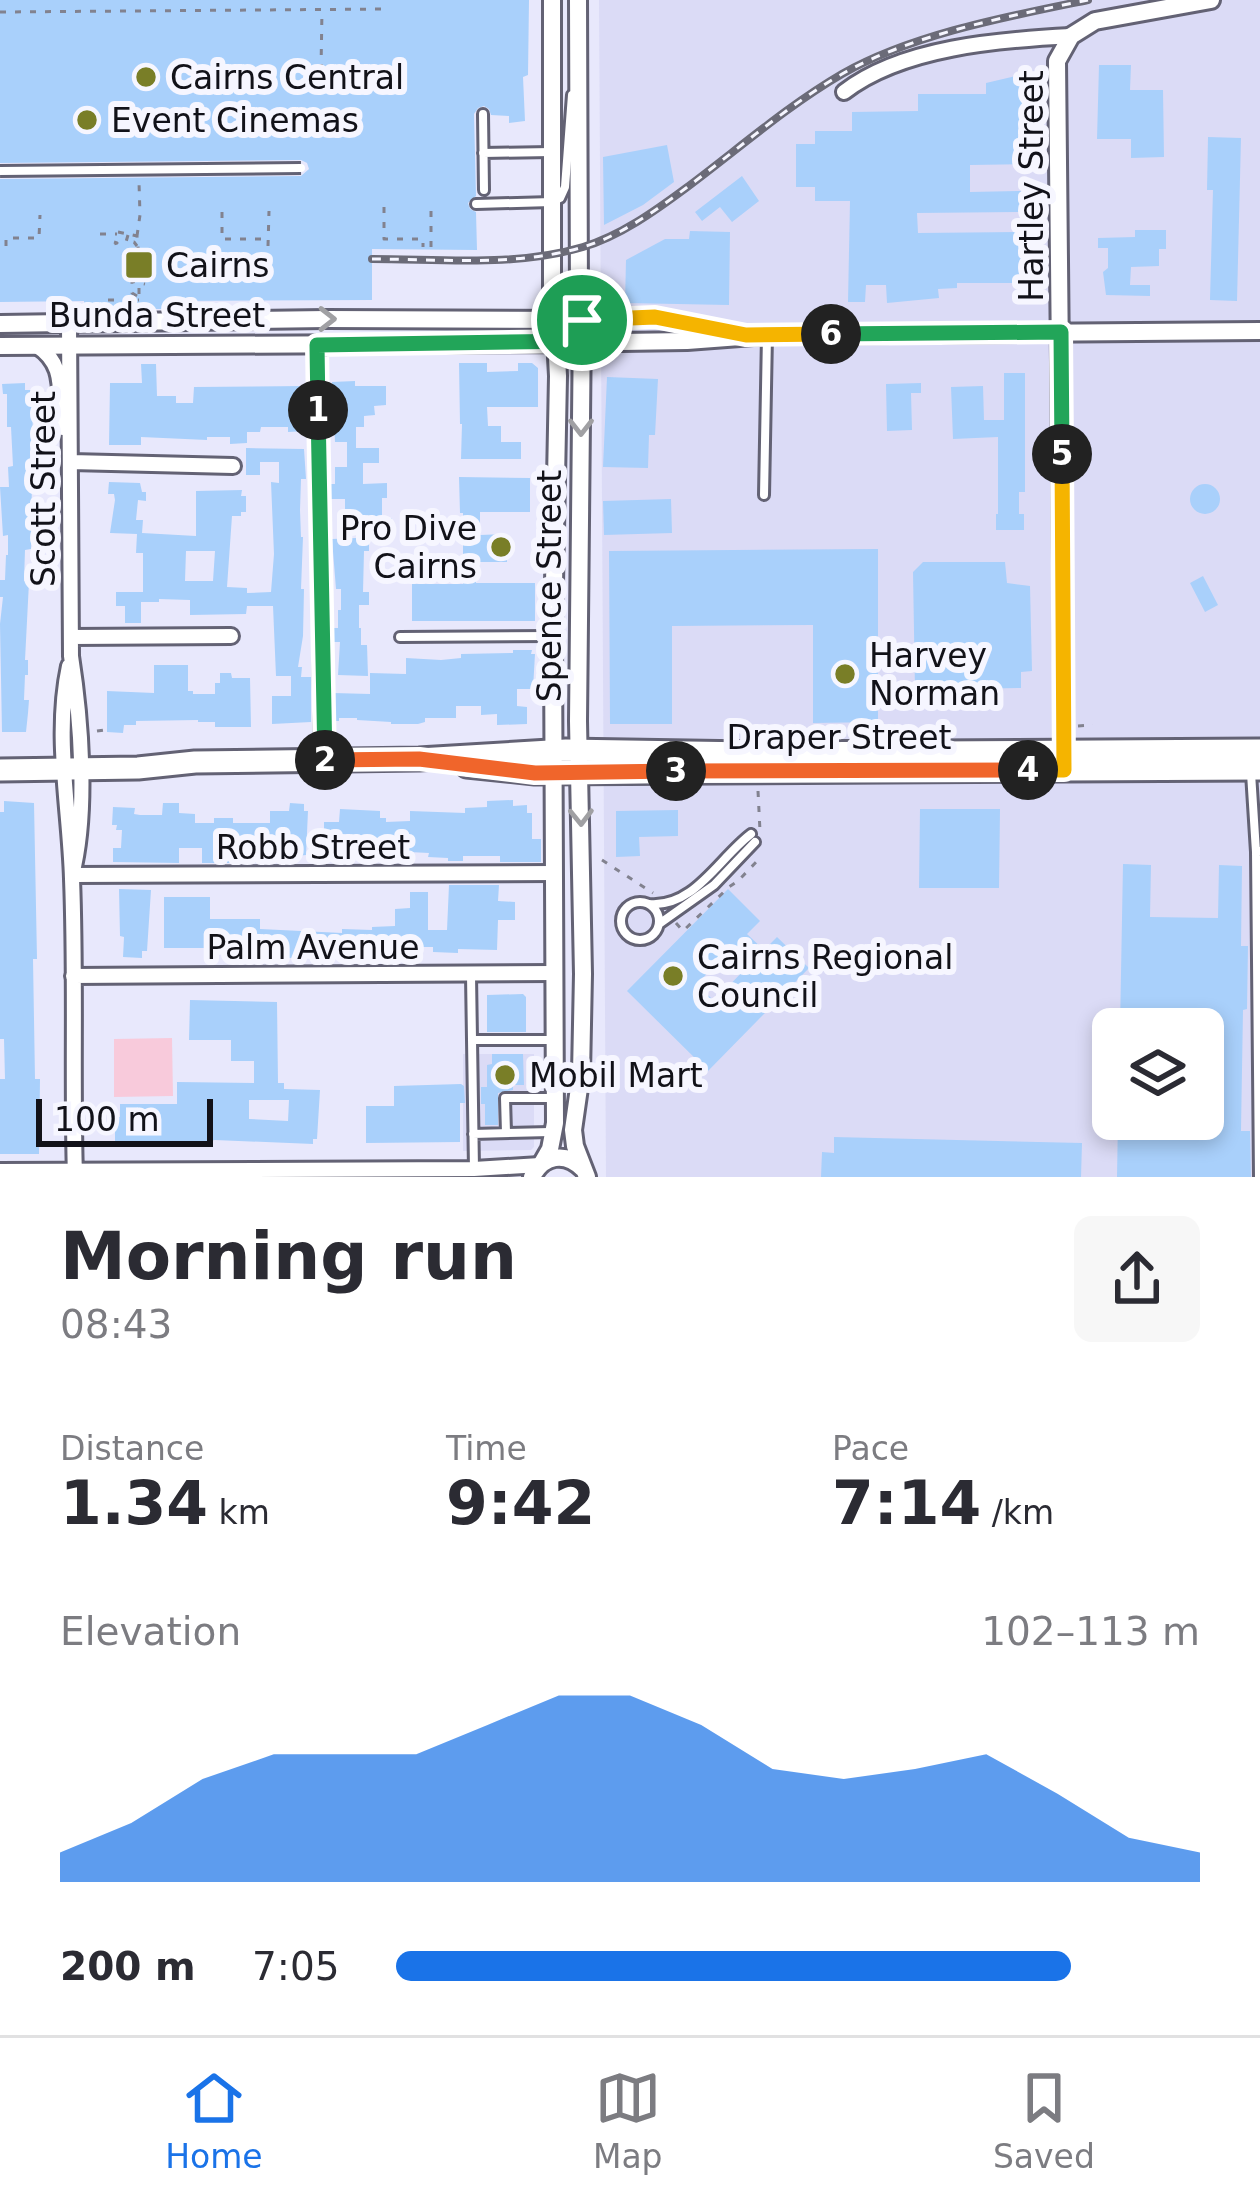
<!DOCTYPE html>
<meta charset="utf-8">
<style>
:root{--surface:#fff;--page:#f7f7f7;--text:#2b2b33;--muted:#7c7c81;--line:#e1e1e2;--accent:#1a73e8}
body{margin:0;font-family:"DejaVu Sans",sans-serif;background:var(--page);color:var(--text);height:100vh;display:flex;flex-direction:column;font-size:45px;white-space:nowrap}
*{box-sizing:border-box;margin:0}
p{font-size:39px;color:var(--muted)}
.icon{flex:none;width:66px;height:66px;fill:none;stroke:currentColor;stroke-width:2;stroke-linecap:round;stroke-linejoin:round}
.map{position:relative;height:1177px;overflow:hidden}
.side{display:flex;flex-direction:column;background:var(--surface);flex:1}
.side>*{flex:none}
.fabs{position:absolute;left:1092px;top:1008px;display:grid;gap:24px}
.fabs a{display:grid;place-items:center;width:132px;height:132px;border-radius:18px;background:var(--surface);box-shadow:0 6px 18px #0003;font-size:60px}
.scale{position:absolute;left:36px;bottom:30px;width:177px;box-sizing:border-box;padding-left:12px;border:6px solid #121219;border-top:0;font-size:33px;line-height:42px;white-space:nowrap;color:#121219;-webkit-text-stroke:9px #f6f6ff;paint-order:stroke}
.pin{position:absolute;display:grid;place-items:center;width:102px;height:102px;color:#fff;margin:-51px;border:6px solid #fff;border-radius:50%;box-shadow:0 3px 12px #0007}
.km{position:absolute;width:60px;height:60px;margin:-30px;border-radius:50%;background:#222;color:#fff;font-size:33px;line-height:60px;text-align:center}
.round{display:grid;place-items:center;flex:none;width:126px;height:126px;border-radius:18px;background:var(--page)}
.overview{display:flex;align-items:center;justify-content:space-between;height:204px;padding:0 60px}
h1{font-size:66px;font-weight:800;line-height:90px}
.stats{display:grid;grid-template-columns:repeat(3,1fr);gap:18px;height:204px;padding:12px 60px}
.stats div{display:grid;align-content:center}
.stats b{font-size:60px;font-weight:800}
.stats small{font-size:33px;font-weight:400}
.stats p{font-size:33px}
.chart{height:336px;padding:24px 60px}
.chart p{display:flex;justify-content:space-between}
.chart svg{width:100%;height:216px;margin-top:12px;fill:var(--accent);opacity:.7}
ul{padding:0 60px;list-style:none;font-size:39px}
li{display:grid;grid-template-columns:192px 144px 1fr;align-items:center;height:90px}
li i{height:30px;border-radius:15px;background:var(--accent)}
.menu{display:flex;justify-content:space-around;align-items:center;height:168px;border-top:3px solid var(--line);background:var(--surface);font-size:33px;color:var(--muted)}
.menu a{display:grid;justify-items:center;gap:6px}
.menu .active{color:var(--accent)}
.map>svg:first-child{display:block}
.built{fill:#dbdbf6;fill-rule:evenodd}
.green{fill:#f8cadb}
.building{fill:#a9d0fb;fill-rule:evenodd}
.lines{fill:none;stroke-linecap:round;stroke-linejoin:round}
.service-casing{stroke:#636274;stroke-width:14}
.minor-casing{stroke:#636274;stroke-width:20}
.tertiary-casing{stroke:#636274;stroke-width:22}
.secondary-casing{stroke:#636274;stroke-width:27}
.path{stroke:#82828f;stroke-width:3;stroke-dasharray:6 9;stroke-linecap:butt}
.service{stroke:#fff;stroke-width:8}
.minor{stroke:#fff;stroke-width:14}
.tertiary{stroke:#fff;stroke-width:16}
.secondary{stroke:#fff;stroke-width:21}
.rail-casing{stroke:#6b6b78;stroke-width:8}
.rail{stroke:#f6f6ff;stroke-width:3;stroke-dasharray:9;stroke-linecap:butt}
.service-bridge-casing{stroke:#636274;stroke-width:14;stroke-linecap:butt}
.path-bridge{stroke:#82828f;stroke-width:3;stroke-dasharray:6 9;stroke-linecap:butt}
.service-bridge{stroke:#fff;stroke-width:8}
.oneway{stroke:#a0a0a3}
.split-1-casing{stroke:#fff;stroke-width:24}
.split-2-casing{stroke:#fff;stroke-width:24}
.split-3-casing{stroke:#fff;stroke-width:24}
.split-4-casing{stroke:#fff;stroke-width:24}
.split-5-casing{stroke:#fff;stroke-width:24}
.split-6-casing{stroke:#fff;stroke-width:24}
.split-7-casing{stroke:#fff;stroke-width:24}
.split-1{stroke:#22a559;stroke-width:15}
.split-2{stroke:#22a559;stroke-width:15}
.split-3{stroke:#f0652b;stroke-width:15}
.split-4{stroke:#f0652b;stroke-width:15}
.split-5{stroke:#f5b400;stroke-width:15}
.split-6{stroke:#22a559;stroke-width:15}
.split-7{stroke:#f5b400;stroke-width:15}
.poi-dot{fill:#797e27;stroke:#f6f6ff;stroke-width:4.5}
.labels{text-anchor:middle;stroke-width:12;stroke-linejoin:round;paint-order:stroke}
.poi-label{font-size:33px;fill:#121219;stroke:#f6f6ff;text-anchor:start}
.street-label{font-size:33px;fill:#121219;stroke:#f6f6ff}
</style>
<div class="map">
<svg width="1260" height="1177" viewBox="0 0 1260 1177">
<rect width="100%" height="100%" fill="#e8e8fc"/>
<path class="built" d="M599 0H1260V1177H606ZM1113 1029H1203V1119H1113Z
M463 1054H534V1147L531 1150 463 1151Z"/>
<path class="green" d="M172 1038 173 1096 114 1097V1039Z"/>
<path class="building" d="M0 0H529L528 75 523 77 525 121 509 123V116L491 115 489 109 484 106 478 108 474 114 476 196 468 203 470 209 476 212 477 250 372 249V300L170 301V309H84V301L0 302V179L301 176 309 169 307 163 301 160 0 163Z
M1099 65H1131L1130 90H1163L1164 157 1131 158V139H1097Z
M1025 74 1026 164 970 165V192L1021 191 1022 212 917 213 918 233 1031 232V248H1024V283H957V288L938 289 939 298 887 303 886 285H866L865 302H848L850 201H815V187H796V144H815V131H852V112L918 111V94H986V83Z
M1208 137 1241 138 1237 301 1210 300 1213 190H1207Z
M667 145 674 182 643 205 604 225 603 157Z
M742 176 759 201 732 222 720 207 702 221 695 212Z
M1135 230H1166V249H1159V266L1131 267 1130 285H1150V296L1106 295 1103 272 1108 268V248H1098V238L1135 237Z
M690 231 730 232 729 305 625 303 626 260 665 239H689Z
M459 363H487V372L518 371V363H532L538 368V407H487L488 426H501V442H521V459H461L462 424H460Z
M141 364H156L157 396H176V403H193L194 387 306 386V431L288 432V427H261L260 432H247V443L230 444V437H207V440L141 437V445H109L110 383H142Z
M1004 373H1025V492H1019V514H1024V530H996V514H998V437L953 439 951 387 983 386 984 420H1004Z
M607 377 658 379 655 435H649L648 468 603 467Z
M355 381V386H386V405L374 406 375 415 364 416V427H356V448H379V463H363V484L387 483V498H382V518H392V531H369V551H364L363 592H369V605H359V628H361V645H367L368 676 338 675 340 642H334V628H338V610H341V589H336L332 539 357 538V514H345V499H330V484H335V467H347V442H335L332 382Z
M25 383V390H32L33 399 31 549 25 550 24 581 29 582 25 660H28V675H25L24 700H29L28 713 26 732H2L0 624 3 597H0V580H5L6 555H8V535L3 536 0 487H9L8 467 13 466 11 427H7V394H3L2 384Z
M921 383V393H911L912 430 887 431 886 384Z
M246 448 304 449 306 479H301L300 510 301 537H303L301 589H304L303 636 298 667H302L301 677H311V722L272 724V696H291V676H276L273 606H247L246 614 190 615V600L159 599V602H141V623H125V606H116V592H143V553H136L137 534 110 533 115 500 114 494H108L109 482 140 483 142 492H146V501L138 500 136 520H143L142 533 196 536V491L242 490 241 496H246V512H241V516H232L227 587 247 588V593L271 592 274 554 271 482 279 483V462H260V475H246ZM186 551H215L213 581H185Z
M459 477 530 478V512H480V535L506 534V539H510V557H507V562H476V583H535V621H412V584H463V513H460Z
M1190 499a15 15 0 1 1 30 0a15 15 0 1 1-30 0Z
M671 499 672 533 604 535 603 501Z
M878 549V722L813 723V625L672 626V724H610L609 551Z
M923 562H1005L1007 583 1030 586 1032 671 1021 672V688L915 690 913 572Z
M1203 576 1218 605 1205 612 1190 583Z
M513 650H532L531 654H535L533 689H517V706L527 707V724L497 725V714L481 715V706H456V718H425V722L418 724H391V722L357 720V718H339V721H334L333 693 370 694V673L406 674V658L441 660 461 658V654L513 653Z
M154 665H188V691H193V694H215V683H220V673H231L232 678H250L251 727H215V722H198V720L136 721V725H124L123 733 107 732V691L154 693Z
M513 800V806L527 805V813H532V839H541V862H500V856H463V861H448V858L428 857 429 853 409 852V846H385V852H353V854H344L339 849 324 848V822H339L340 809 380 811V818H386V822L410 821V811L465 813V808L487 807V801Z
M4 801 34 803 37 959H33L35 1079H40L39 1154H0V1079H5L4 1039H0V812H4Z
M163 803H179V813L195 814V823H214V818H233V823H270V811H289L290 803 304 804V811H308L306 855 287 857V844H265V863H202V848H179V863L113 862V848H121L122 830H116L117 825H112L113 807 135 808 134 814 140 815H162Z
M920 809H1000L999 888H919Z
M678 810V836L639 837 640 856 616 857V811Z
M1123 864 1151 865 1150 917 1218 918 1219 865 1242 866 1241 946H1248L1247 1009 1243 1010 1241 1131H1250L1251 1177H1117L1118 1119H1203V1029H1120Z
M449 885H499L498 901 515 902V920H498L497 950 458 949V953L433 952V947H386V953L356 954V958L293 955 292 958 274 957V952H214V948H164V897H210V919H260V929L342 933V929L372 930V927L395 926V909L410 908V892H428V930H447Z
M119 889 151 890 147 951H142V958L123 957 124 937 120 936Z
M728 889 760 921 747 934 764 950 777 937 809 968 708 1071 627 991ZM730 950 747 967 714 1001 697 984Z
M523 994 526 997V1032H487V995Z
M190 1000 277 1002 278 1083H284V1089L320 1090 317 1139H313V1144L215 1140 202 1142V1146L115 1147V1117H120V1104H177V1082L254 1083V1061H231V1040H189ZM249 1100H289L288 1121 249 1119Z
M492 1054H523L524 1085H513V1090L498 1093V1125H485V1104H481V1087H487V1065L492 1064Z
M461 1084 464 1086 465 1103H460V1142L366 1143V1106H394V1086Z
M834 1137 1082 1143 1081 1177H821L822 1152 834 1153Z"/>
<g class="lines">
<g class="service-casing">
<path id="service" d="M483 114 484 190
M483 153 551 152
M476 204 552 202 560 198 565 187 572 95
M764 495 767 335
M400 637 553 636
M1251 773 1256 852 1259 851
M1256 852 1259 1177
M621 921a19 19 0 1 1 38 0a19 19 0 1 1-38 0Z
M649 904C694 908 719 858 751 834
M659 924 714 885 755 842
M471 975 474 1169
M472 1040H553
M506 1133 505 1098H553
M473 1134 550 1132"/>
</g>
<g class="minor-casing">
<path id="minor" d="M844 92C902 47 999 40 1071 36
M69 323 71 656C81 720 88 813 72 875
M317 345 323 760
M37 346C68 366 57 395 63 428
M71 462 233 466
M71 637 231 636
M69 666C54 736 70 809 72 879 76 979 72 1078 75 1177
M72 875 554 873
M73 976 554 973
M0 1171 474 1169 540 1165"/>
</g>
<g class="tertiary-casing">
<path id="tertiary" d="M578 0 579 302 582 320 578 721 583 974 581 1074 573 1130 575 1146 587 1177
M0 324 326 319 598 320 655 317 727 332
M0 346 556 343 687 341 767 335 1260 331
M1064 763 1057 61 1071 36 1095 21 1211 0
M542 1163 550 1149 555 1123 553 636 558 376 555 320 552 302V0
M532 1177C543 1155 565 1151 583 1169"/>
</g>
<g class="secondary-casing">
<path id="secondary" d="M467 766 535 773 1260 769
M0 770 138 768 195 762 419 759 566 750 750 753 1260 750"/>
</g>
<path class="path" d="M0 12 384 9
M321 70 322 10
M384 207V239H423V247
M222 212V239H261V246
M118 232 137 236 139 257
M100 234H117
M128 235 126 242H134L137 246
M137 236 140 215 139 182
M114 242 117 243 114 244
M6 246V238H39L40 215
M268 246 269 211
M431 247V206
M137 296 132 293V281L145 284
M102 309V300H139
M139 309V271
M1078 726 1093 725
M97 731 104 730V737
M758 791 760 831
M602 860 653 893
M676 923 683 931 729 887 738 881 760 858"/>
<use href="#service" class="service"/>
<use href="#minor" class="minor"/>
<use href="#tertiary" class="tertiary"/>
<use href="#secondary" class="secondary"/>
<g class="rail-casing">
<path id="rail" d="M372 259C441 259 516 267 583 247 620 236 655 211 686 188 737 150 787 106 842 74 912 34 1010 16 1088 0"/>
</g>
<use href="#rail" class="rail"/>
<g class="service-bridge-casing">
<path id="service-bridge" d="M0 171 301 168"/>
</g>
<path class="path-bridge" d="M139 271V246"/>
<use href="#service-bridge" class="service-bridge"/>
</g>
<defs><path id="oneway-chevron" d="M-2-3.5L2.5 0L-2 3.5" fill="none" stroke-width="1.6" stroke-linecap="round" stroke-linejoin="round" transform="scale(3)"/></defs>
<g class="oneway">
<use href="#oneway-chevron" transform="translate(327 319)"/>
<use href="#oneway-chevron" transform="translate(581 427) rotate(90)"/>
<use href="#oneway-chevron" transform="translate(581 817) rotate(89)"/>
</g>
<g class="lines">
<g class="split-1-casing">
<path id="split-1" d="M318 410 317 345 581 341 582 320"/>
</g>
<g class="split-2-casing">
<path id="split-2" d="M318 410 325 760"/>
</g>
<g class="split-3-casing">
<path id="split-3" d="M325 760 419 759 535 773 676 771"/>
</g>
<g class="split-4-casing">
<path id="split-4" d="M676 771 1028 770"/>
</g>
<g class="split-5-casing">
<path id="split-5" d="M1028 770H1064L1062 454"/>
</g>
<g class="split-6-casing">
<path id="split-6" d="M831 334 1061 332 1062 454"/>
</g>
<g class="split-7-casing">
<path id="split-7" d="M582 320 655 317 746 335 831 334"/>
</g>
<use href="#split-1" class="split-1"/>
<use href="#split-2" class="split-2"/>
<use href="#split-3" class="split-3"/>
<use href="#split-4" class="split-4"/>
<use href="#split-5" class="split-5"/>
<use href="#split-6" class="split-6"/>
<use href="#split-7" class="split-7"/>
</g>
<g class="poi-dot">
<circle cx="146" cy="77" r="12"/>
<circle cx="87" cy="120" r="12"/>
<rect x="124" y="250" width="30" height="30" rx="6"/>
<circle cx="501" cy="547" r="12"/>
<circle cx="845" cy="674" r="12"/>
<circle cx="673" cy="976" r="12"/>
<circle cx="505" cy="1075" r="12"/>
</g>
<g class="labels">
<g class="poi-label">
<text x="170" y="89">Cairns Central</text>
<text x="111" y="132">Event Cinemas</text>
<text x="166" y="277">Cairns</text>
<text x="477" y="540" text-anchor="end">Pro Dive<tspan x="477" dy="38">Cairns</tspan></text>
<text x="869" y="667">Harvey<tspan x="869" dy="38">Norman</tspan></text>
<text x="697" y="969">Cairns Regional<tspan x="697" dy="38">Council</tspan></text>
<text x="529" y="1087">Mobil Mart</text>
</g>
<g class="street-label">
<text transform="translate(1031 186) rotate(-90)" y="12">Hartley Street</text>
<text x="157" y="327">Bunda Street</text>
<text transform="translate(43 489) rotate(-90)" y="12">Scott Street</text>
<text transform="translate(549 586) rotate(-90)" y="12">Spence Street</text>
<text x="839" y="749">Draper Street</text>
<text x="313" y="859">Robb Street</text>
<text x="313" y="959">Palm Avenue</text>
</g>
</g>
</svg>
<div class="fabs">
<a><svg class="icon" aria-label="layers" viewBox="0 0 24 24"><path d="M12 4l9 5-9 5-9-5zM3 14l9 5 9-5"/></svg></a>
</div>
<div class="scale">100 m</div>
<div class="pin" style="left:582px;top:320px;background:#1e9e55"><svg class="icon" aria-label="arrive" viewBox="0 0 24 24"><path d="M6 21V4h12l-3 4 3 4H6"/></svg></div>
<b class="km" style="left:318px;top:410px">1</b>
<b class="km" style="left:325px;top:760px">2</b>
<b class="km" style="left:676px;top:771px">3</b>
<b class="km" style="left:1028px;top:770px">4</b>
<b class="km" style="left:1062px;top:454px">5</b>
<b class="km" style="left:831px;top:334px">6</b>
</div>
<section class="side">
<div class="overview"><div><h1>Morning run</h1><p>08:43</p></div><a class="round"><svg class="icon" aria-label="share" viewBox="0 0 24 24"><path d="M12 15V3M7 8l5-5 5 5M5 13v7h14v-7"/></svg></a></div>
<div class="stats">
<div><p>Distance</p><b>1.34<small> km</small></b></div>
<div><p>Time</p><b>9:42</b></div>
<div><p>Pace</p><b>7:14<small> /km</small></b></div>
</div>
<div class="chart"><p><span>Elevation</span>102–113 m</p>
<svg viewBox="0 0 160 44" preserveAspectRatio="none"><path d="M0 44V38L10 32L20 23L30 18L40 18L50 18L60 12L70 6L80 6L90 12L100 21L110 23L120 21L130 18L140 26L150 35L160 38V44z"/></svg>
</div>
<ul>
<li><b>200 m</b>7:05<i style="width:84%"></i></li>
</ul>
</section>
<nav class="menu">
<a class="active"><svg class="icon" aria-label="home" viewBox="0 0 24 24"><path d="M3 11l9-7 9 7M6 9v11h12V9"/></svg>Home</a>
<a><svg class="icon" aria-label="map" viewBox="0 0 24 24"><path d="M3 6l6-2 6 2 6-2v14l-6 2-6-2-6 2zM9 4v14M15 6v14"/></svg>Map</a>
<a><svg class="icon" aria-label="saved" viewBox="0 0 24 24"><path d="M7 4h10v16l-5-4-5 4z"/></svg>Saved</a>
</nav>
